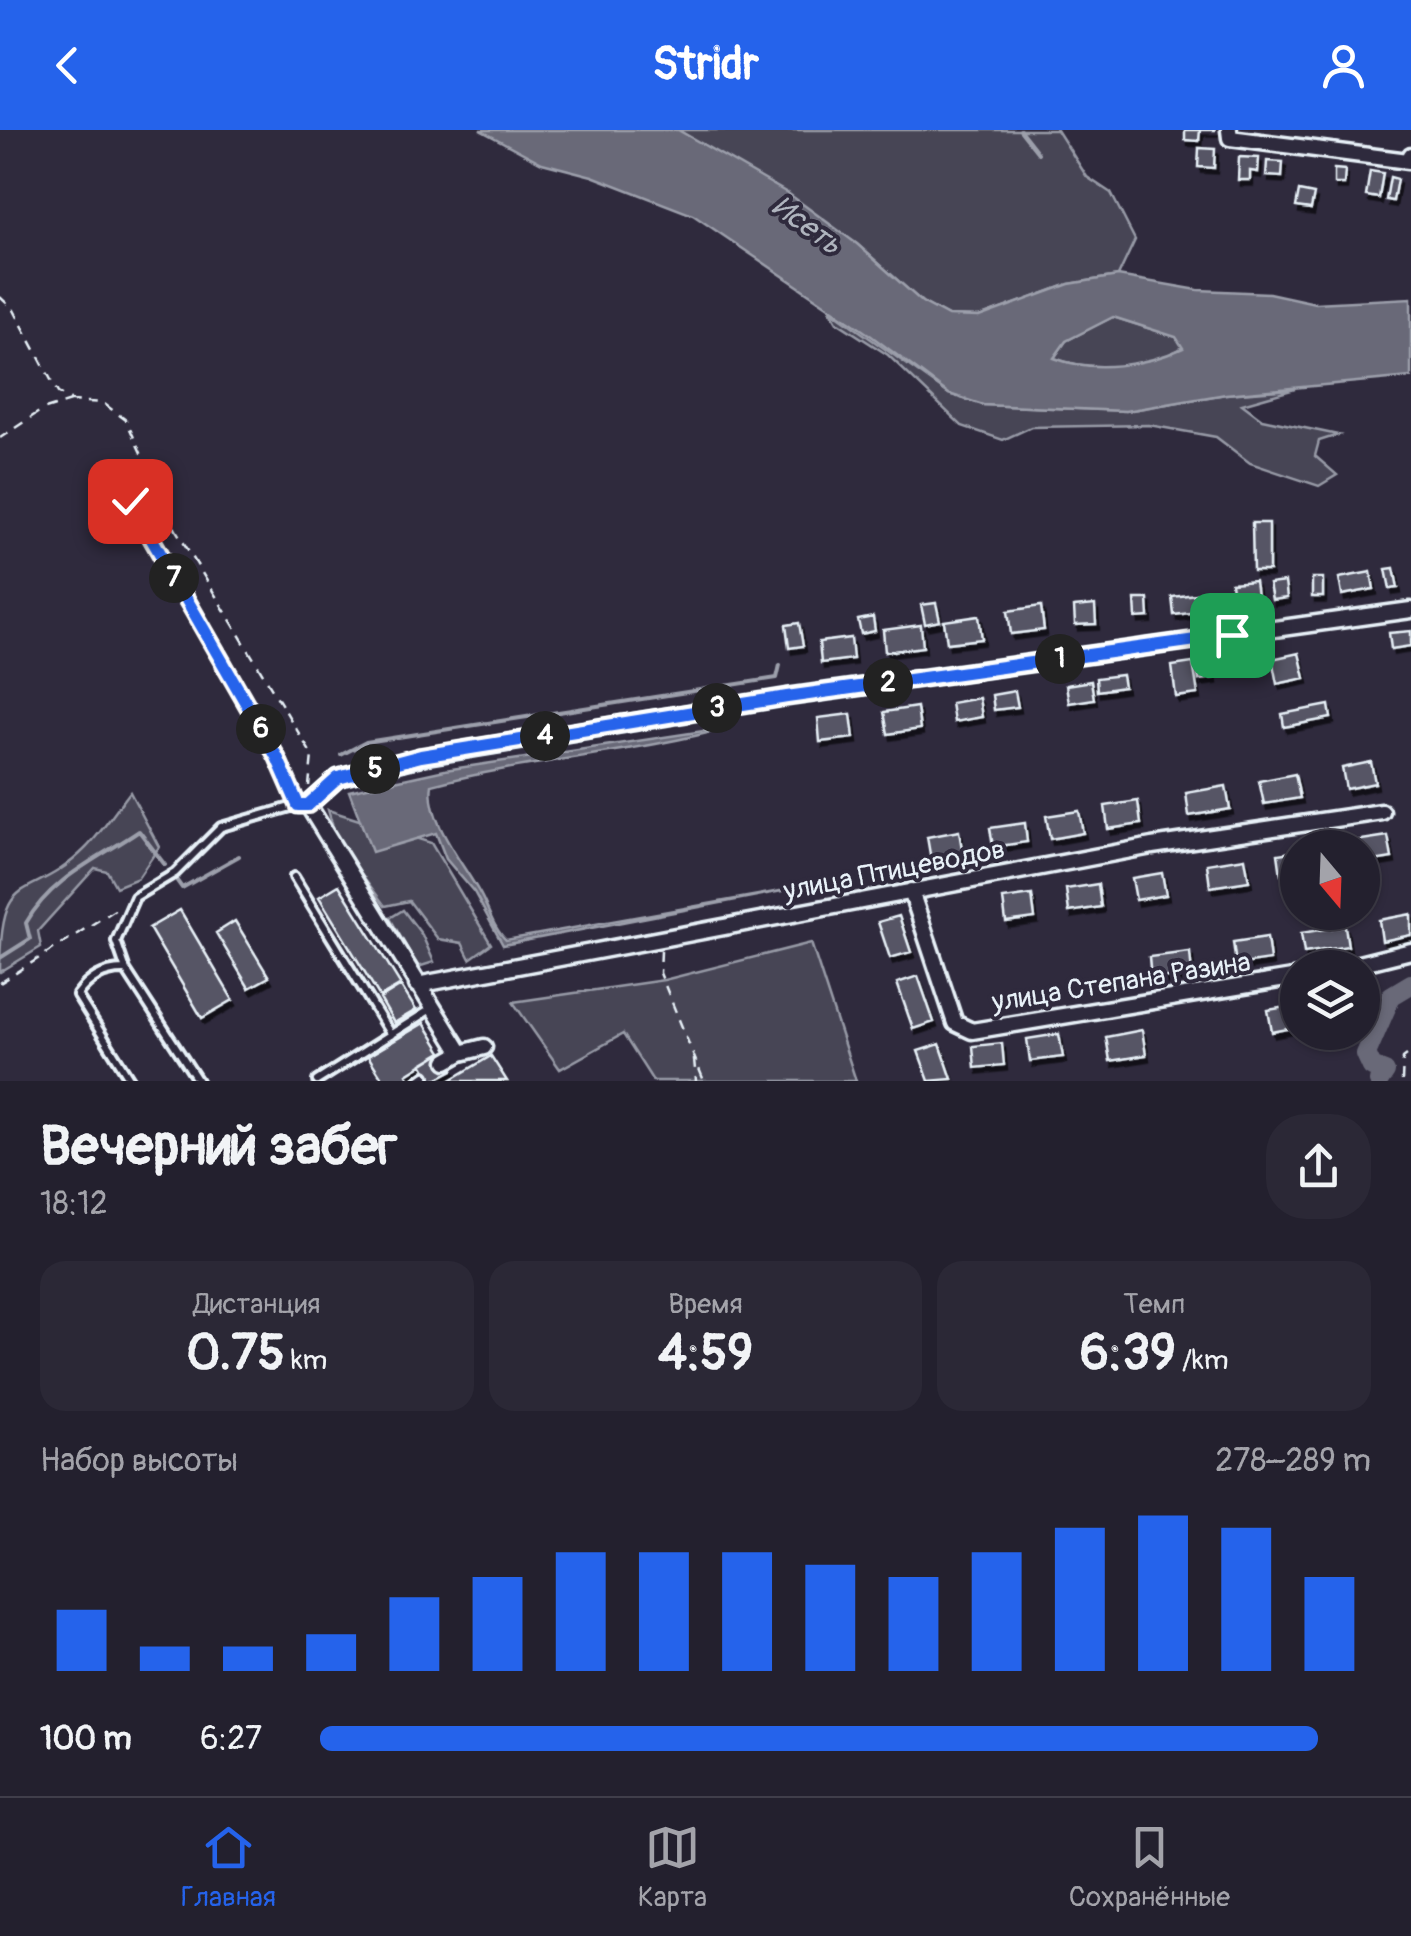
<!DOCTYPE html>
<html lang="ru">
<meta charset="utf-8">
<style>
:root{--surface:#23202e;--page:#2b2836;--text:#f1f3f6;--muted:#a3a3aa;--line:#403e4a;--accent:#2563eb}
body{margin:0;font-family:Pangolin,sans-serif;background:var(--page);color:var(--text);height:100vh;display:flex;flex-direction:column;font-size:38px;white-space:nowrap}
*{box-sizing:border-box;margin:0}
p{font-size:32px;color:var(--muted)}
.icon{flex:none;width:55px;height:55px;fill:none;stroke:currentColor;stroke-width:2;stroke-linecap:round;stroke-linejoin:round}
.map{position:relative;height:951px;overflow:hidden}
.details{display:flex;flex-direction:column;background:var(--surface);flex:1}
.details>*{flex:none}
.needle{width:65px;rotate:161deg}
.fabs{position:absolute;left:1280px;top:700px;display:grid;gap:20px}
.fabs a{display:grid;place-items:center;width:100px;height:100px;border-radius:50%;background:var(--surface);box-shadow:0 2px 8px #0004,0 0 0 2px var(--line);font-size:50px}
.pin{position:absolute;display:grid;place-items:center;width:85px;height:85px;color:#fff;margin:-42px;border-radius:20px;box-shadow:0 5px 15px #0006}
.km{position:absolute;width:50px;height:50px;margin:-25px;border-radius:50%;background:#222;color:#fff;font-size:28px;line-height:50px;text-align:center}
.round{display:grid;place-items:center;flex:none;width:105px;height:105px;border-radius:40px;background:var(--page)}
.headline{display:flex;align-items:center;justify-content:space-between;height:170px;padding:0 40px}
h1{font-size:55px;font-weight:700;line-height:75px}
.metrics{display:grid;grid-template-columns:repeat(3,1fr);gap:15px;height:170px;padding:10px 40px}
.metrics div{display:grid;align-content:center;border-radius:25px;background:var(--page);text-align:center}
.metrics b{font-size:50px;font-weight:700}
.metrics small{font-size:28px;font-weight:400}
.metrics p{font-size:28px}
.chart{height:280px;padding:20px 40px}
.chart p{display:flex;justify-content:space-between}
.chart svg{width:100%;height:180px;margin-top:10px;stroke:var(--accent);stroke-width:6}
ul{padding:0 40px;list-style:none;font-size:32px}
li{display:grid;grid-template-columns:160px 120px 1fr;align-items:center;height:75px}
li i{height:25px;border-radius:12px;background:var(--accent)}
header{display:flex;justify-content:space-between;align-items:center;height:130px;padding:0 40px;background:var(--accent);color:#fff;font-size:45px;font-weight:700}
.tabs{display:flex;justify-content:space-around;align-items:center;height:140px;border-top:2px solid var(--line);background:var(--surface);font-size:28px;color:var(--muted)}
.tabs a{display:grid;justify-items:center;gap:5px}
.tabs .current{color:var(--accent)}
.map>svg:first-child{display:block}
.green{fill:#464455;stroke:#979aa6;stroke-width:2.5}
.water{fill:#696978;stroke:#9c9fab;stroke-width:2.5;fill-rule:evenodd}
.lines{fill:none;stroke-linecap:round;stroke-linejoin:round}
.stream{stroke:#9c9fab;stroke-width:4}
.river{stroke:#696978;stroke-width:20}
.building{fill:#575565;stroke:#e8f1f8;stroke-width:2.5;filter:url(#shadow)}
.service-casing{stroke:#e8f1f8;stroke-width:14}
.minor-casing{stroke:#e8f1f8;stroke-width:21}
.path{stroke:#e8f1f8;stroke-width:2.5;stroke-dasharray:10 8;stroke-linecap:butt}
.service{stroke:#2f2a3d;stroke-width:6}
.minor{stroke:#2f2a3d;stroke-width:14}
.route-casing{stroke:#fff;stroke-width:20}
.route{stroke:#2563eb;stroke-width:12}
.labels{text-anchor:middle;stroke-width:8;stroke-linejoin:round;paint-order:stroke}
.street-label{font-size:28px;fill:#e8f1f8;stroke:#2f2a3d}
.water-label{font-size:30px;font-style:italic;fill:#afb4be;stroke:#2f2a3d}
</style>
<header><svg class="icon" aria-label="back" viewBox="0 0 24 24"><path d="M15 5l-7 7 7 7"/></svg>Stridr<svg class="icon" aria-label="person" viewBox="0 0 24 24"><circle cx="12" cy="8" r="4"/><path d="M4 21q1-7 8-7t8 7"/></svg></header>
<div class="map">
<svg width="1411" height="951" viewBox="0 0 1411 951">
<defs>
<filter id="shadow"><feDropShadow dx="3" dy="5.5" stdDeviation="0" flood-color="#0009"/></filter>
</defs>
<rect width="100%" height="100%" fill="#2f2a3d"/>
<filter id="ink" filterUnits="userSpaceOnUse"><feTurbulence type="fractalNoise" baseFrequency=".01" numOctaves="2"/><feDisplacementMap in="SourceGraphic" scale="20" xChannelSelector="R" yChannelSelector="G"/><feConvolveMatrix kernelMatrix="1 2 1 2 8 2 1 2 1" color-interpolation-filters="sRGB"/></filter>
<g filter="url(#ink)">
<path class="green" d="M678 0H1057L1087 47 1111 63 1135 110 1118 146 1069 154 979 187 948 186 922 172 857 114Z
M830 180 949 264 983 275 1126 281 1226 264 1295 259 1242 274 1262 289 1338 305 1319 311 1315 326 1337 345 1319 356 1250 333 1216 307 1149 295 1031 297 1003 310 962 296 888 225 837 192Z
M1113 187 1176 207 1184 216C1153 240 1089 242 1054 228L1066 211Z
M130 662 159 717 138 748 116 757 107 741 95 738 38 801 41 817 0 842C0 733 29 776 86 718 102 702 116 680 130 662Z
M328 680 431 713 491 814 470 829 462 813 438 809 409 771 385 776 337 711Z
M403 780 422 805 434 832 418 837 390 788Z
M811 813 856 951H653L623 904 560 939 513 872 664 850Z"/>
<path class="water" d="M480 0H678L789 64 857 114 922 172 948 186 979 187 1069 154 1118 146 1198 160 1269 163 1315 173 1411 168V247L1226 264 1126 281 983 275 949 264 870 205 693 85 592 46 542 33ZM1113 187 1176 207 1183 218C1145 236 1093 243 1054 228L1066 211Z
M730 597C635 624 531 629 432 655 426 689 463 733 479 762 488 777 493 798 506 810L808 756 503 815 474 762 446 729 436 703 372 722 349 661 445 640Z"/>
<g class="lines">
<path class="stream" d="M1020 0 1038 23
M341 625 366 612 777 548 780 535
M177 751 182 758 239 726
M0 828 30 809 26 793C51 748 98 729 139 701L165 735"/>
<path class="river" d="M1379 951 1385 942 1372 937 1366 924 1391 866 1411 854"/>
</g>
<path class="building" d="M1185 0H1216H1200L1199 11 1185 10Z
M1199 18 1215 19 1214 38 1198 37Z
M1239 27 1259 28 1258 42 1250 41V50H1238Z
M1267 31 1283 32 1282 47 1266 46Z
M1334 39 1345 40 1344 54H1334Z
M1370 41 1383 43 1379 68 1366 66Z
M1390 47 1397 49 1393 71 1386 70Z
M1299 61 1314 64 1311 79 1296 77Z
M1252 393H1269V441H1253Z
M1394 438 1398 458 1390 459 1386 439Z
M1371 442 1374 459 1342 465 1339 448Z
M1312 448H1323V467H1312Z
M1255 451 1258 473 1234 476 1231 453Z
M1285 452 1287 468 1272 470 1269 454Z
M1196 464 1198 482 1174 485 1172 467Z
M1135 469H1148L1149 487 1136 488Z
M936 473 940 491 925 494 921 475Z
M1095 475 1096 494 1075 495 1074 477Z
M1041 476 1044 500 1011 504 1008 481Z
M979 486 982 509 947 513 944 491Z
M873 487 875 501 861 504 858 490Z
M799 493 803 516 789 518 786 495Z
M921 495 923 517 885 522 883 500Z
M1411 501V516L1391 519 1389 503Z
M851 508 853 529 821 533 819 512Z
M1252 522 1254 536 1234 540 1231 525Z
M1299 523 1305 548 1277 554 1272 529Z
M1211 528 1214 548 1199 550 1197 530Z
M1193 533 1198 564 1176 567 1172 536Z
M1122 545 1124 557 1097 561 1096 548Z
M1091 551 1094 569 1069 573 1066 555Z
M1015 561 1018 577 994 580 992 565Z
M979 568 982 587 954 592 951 573Z
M1329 575 1331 588 1284 597 1282 584Z
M917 577 920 599 888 604 884 582Z
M851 584 854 608 820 612 818 588Z
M1371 632 1375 653 1346 659 1342 638Z
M1295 644 1300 668 1264 674 1259 651Z
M1226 656 1230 679 1189 686 1186 663Z
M1138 671 1141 694 1108 699 1105 676Z
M1079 681 1083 703 1050 709 1046 686Z
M1025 693 1027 712 993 717 990 698Z
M959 701 963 725 931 730 927 707Z
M1388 706 1392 728 1362 733V718H1356L1355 711Z
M1298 721V742L1281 745 1278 724Z
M1245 728 1249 751 1210 757 1207 734Z
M1162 743 1166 765 1136 770 1132 748Z
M1098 754 1101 777 1069 782 1066 759Z
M339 755 401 855 380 867 319 767Z
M1032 765 1035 788 1006 792 1003 769Z
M180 780 233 870 202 888 149 798Z
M1411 784V805L1382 811 1379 790Z
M899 786 911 822 890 828 878 792Z
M235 791 269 847 249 858 216 803Z
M1345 796 1348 816 1304 823 1301 803Z
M1267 807 1270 830 1236 835 1233 812Z
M1190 822 1192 844 1151 849 1149 827Z
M918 846 934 892 913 899 897 853Z
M401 856 416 880 394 893 380 869Z
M1298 875V897L1272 902 1268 880Z
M424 893 442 922 407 944 411 951H384L368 926Z
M1142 900 1146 925 1110 931 1106 907Z
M1059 904 1063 927 1030 931 1027 909Z
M1002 913 1004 935 975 938 973 916Z
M940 914 952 949 929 951 918 921Z
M442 922 453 940 432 951 422 934Z
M491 926 507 951H449Z"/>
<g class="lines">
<g class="service-casing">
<path id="service" d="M294 747 391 905
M126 840 116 811 135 767 175 743 221 697 298 675 277 627 130 371
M131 951 77 865C89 848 105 839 126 840L198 951
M317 951 431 879
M418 951 425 946"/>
</g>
<g class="minor-casing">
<path id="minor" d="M1229 0 1230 8 1408 31 1411 25
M298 675H308L461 923 447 931
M308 675 338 648 421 627 787 567 1411 480
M911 761 955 893 972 901 1298 847
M1343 838 1411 821
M417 855 1152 716 1382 682
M461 923 484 917"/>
</g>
<path class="path" d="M0 167 14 180 58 263 72 271 103 273 126 290 176 400 312 625 309 656
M0 308 42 280 71 271
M661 821 660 843 704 951
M0 853 121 776
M694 929 696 951
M1402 951 1403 928 1411 922"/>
<use href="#service" class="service"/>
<use href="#minor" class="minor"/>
</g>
</g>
<g class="lines" filter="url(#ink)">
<g class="route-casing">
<path id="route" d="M130 371 277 627 298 675H308L338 648 421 626 787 567 1232 505"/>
</g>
<use href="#route" class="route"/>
</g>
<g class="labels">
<g class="street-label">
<text transform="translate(894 739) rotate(-11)" y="10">улица Птицеводов</text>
<text transform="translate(1121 851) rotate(-9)" y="10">улица Степана Разина</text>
</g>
<g class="water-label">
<text transform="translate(807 95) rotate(36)" y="10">Исеть</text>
</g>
</g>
</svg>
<div class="fabs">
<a><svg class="needle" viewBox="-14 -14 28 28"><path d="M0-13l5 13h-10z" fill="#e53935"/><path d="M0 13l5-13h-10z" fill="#a3a3aa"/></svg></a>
<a><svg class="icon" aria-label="layers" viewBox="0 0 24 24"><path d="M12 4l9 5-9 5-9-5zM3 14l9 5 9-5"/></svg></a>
</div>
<div class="pin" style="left:1232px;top:505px;background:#1e9e55"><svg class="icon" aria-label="arrive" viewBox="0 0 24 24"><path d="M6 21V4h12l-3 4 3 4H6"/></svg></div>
<div class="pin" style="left:130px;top:371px;background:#d93025"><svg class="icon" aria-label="check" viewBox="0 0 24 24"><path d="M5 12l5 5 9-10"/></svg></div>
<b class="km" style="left:1060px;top:529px">1</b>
<b class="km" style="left:888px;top:553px">2</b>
<b class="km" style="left:717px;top:578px">3</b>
<b class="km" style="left:545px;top:606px">4</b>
<b class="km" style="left:375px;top:639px">5</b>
<b class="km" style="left:261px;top:599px">6</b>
<b class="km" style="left:174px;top:448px">7</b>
</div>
<section class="details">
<div class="headline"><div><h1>Вечерний забег</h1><p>18:12</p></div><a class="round"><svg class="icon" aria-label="share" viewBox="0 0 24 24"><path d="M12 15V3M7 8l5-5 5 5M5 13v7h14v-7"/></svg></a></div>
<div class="metrics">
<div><p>Дистанция</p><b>0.75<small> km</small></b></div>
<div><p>Время</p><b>4:59</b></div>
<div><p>Темп</p><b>6:39<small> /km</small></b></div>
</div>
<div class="chart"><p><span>Набор высоты</span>278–289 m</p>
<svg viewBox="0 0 160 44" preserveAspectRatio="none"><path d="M5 44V29M15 44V38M25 44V38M35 44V35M45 44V26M55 44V21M65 44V15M75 44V15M85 44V15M95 44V18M105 44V21M115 44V15M125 44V9M135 44V6M145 44V9M155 44V21"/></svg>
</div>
<ul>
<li><b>100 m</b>6:27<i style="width:95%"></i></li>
</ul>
</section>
<nav class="tabs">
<a class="current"><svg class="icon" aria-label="home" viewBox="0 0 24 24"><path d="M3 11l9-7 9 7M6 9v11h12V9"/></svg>Главная</a>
<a><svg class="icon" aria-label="map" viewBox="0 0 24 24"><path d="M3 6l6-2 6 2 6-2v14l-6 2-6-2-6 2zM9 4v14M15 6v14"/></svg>Карта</a>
<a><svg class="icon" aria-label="saved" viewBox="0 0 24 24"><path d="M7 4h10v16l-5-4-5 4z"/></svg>Сохранённые</a>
</nav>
